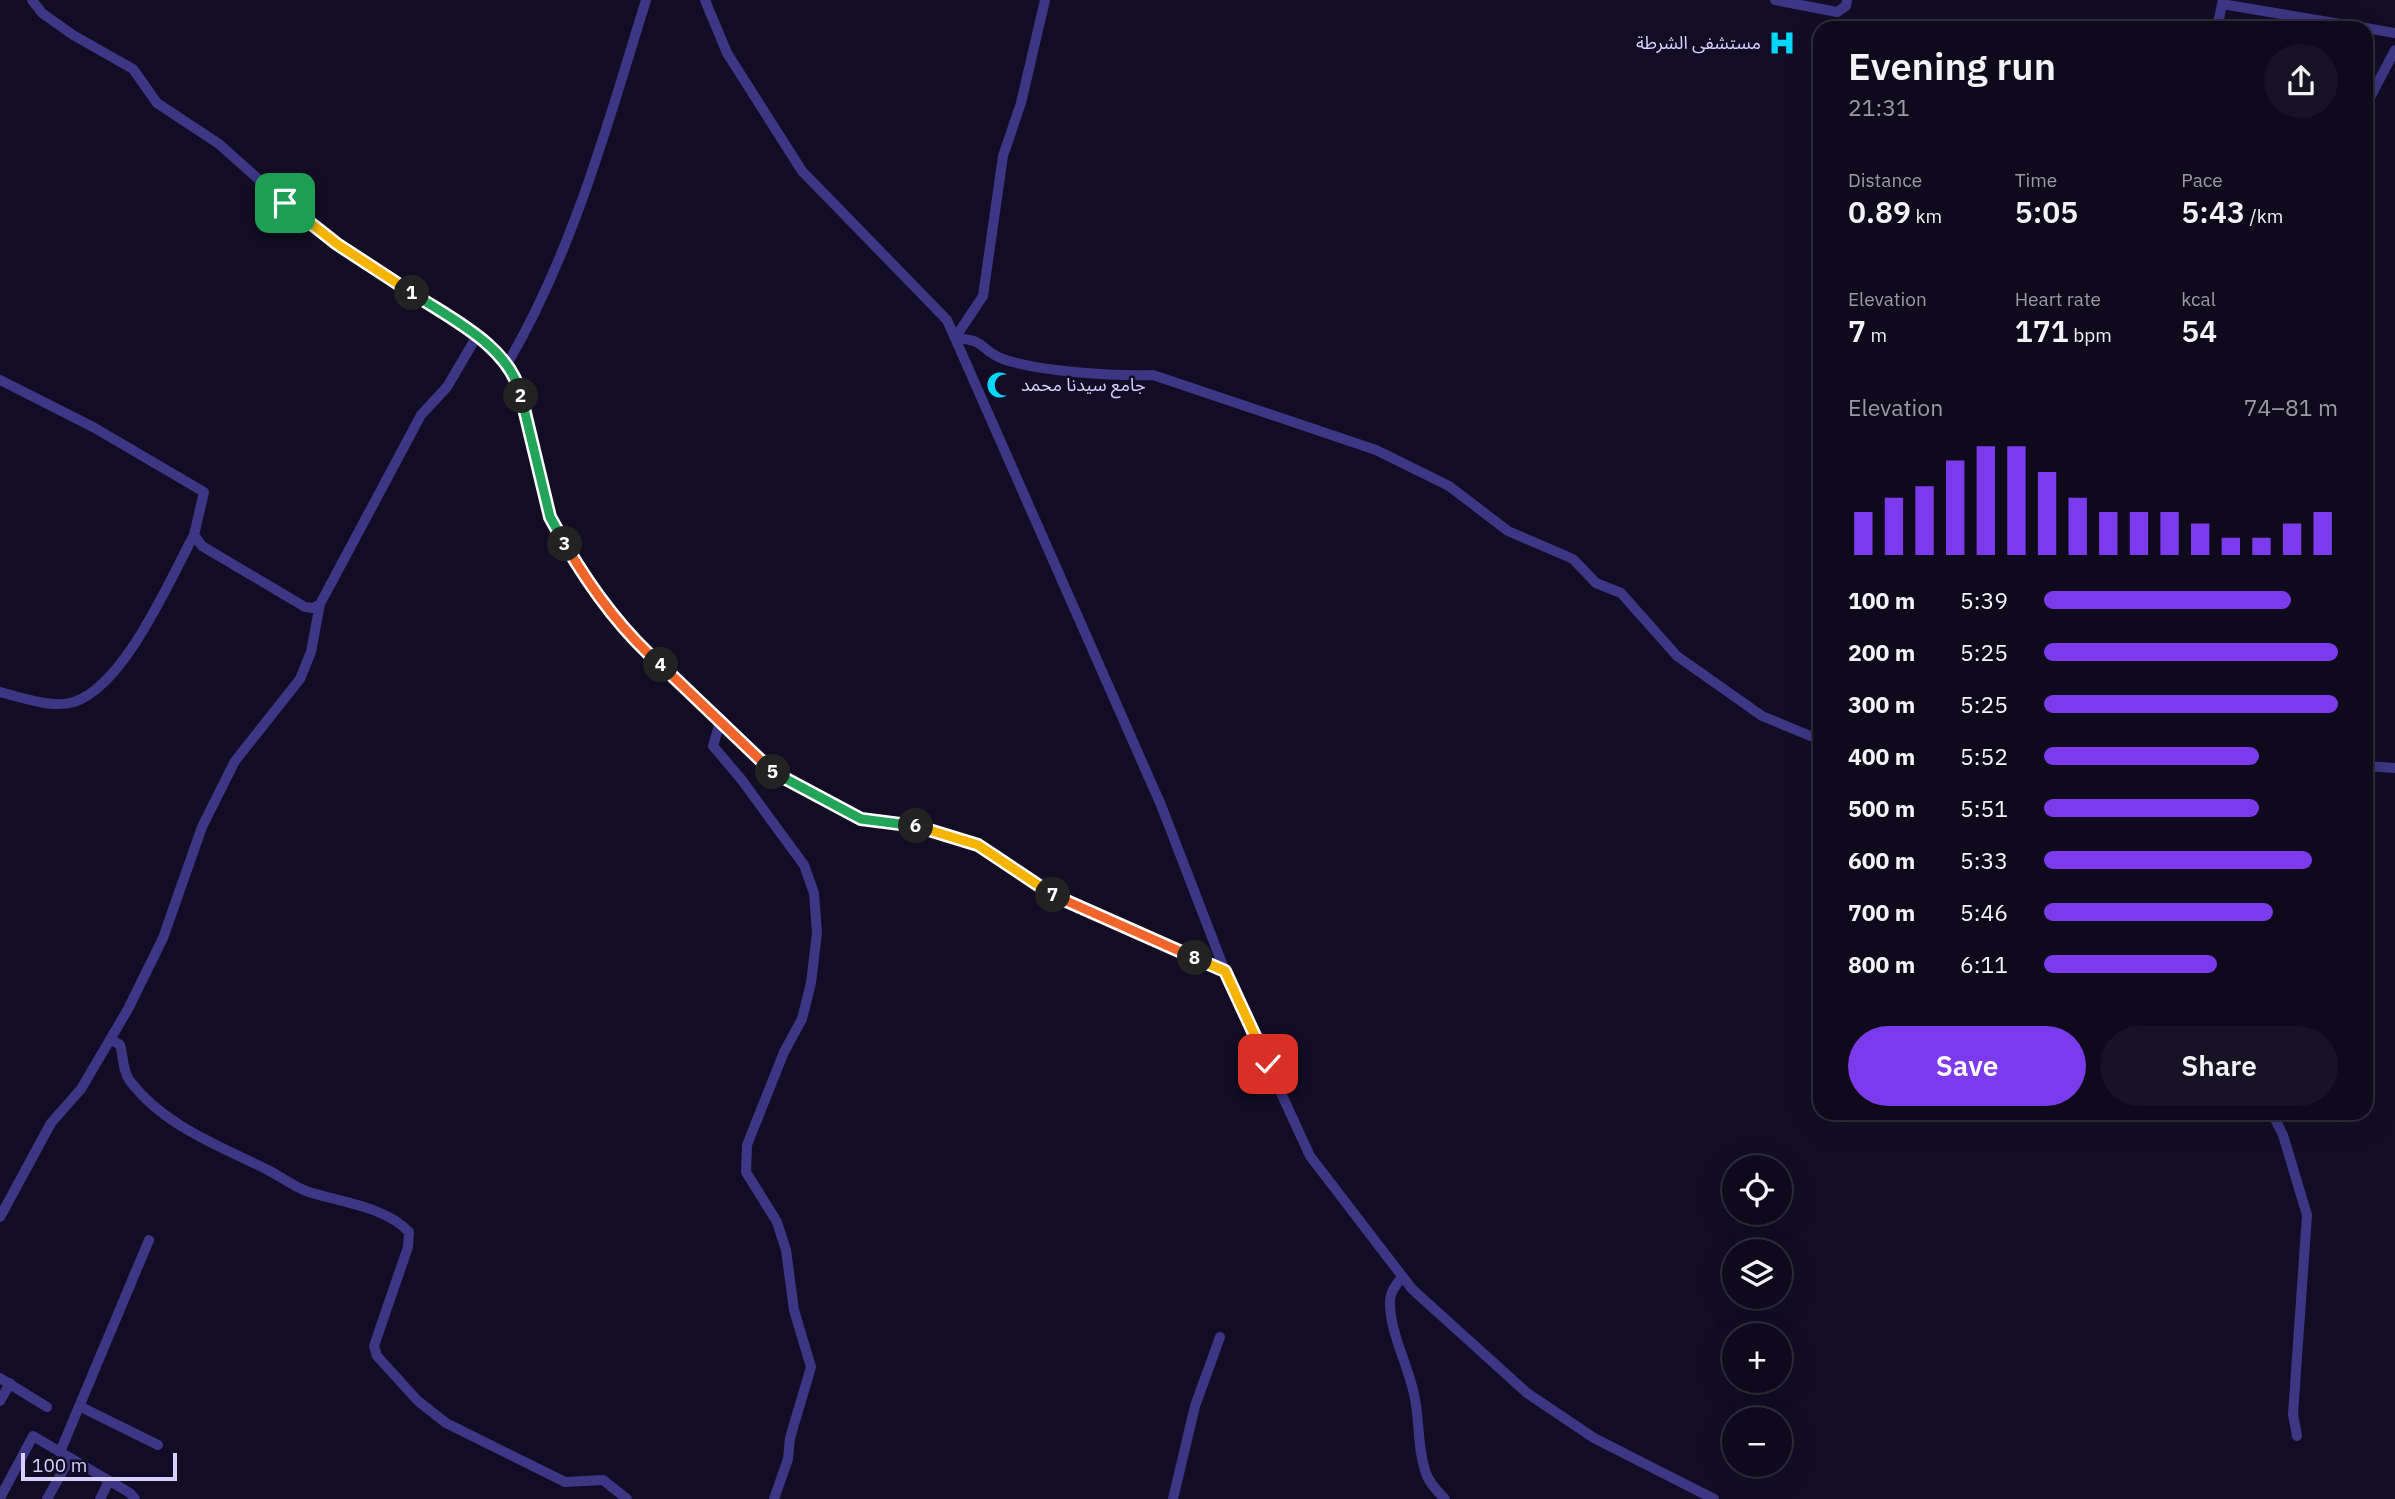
<!DOCTYPE html>
<meta charset="utf-8">
<style>
:root{--surface:#0e0a1b;--page:#171324;--text:#f1f3f6;--muted:#9b9aa3;--line:#2e2b3a;--accent:#7c3aed}
body{margin:0;font-family:"IBM Plex Sans","Noto Sans Arabic",sans-serif;background:var(--page);color:var(--text);height:100vh;display:flex;flex-direction:column;font-size:26px;white-space:nowrap}
*{box-sizing:border-box;margin:0}
p{font-size:23px;color:var(--muted)}
.icon{flex:none;width:38px;height:38px;fill:none;stroke:currentColor;stroke-width:2;stroke-linecap:round;stroke-linejoin:round}
.map{position:relative;flex:1;overflow:hidden}
.panel{position:absolute;left:1813px;top:21px;width:560px;height:1099px;display:flex;flex-direction:column;background:var(--surface);border-radius:21px;box-shadow:0 7px 28px #0002,0 0 0 2px var(--line)}
.panel>*{flex:none}
.buttons{position:absolute;left:1722px;top:1155px;display:grid;gap:14px}
.buttons a{display:grid;place-items:center;width:70px;height:70px;border-radius:50%;background:var(--surface);box-shadow:0 7px 28px #0002,0 0 0 2px var(--line);font-size:35px}
.scale{position:absolute;left:21px;bottom:18px;width:156px;box-sizing:border-box;padding-left:7px;border:4px solid #d7d0ff;border-top:0;font-size:19px;line-height:24px;white-space:nowrap;color:#d7d0ff;-webkit-text-stroke:5px #120d24;paint-order:stroke}
.pin{position:absolute;display:grid;place-items:center;width:60px;height:60px;color:#fff;margin:-30px;border-radius:14px;box-shadow:0 4px 10px #0006}
.km{position:absolute;width:35px;height:35px;margin:-18px;border-radius:50%;background:#222;color:#fff;font-size:19px;line-height:35px;text-align:center}
.round{display:grid;place-items:center;flex:none;width:74px;height:74px;border-radius:37px;background:var(--page)}
.summary{display:flex;align-items:center;justify-content:space-between;height:119px;padding:0 35px}
h1{font-size:38px;font-weight:600;line-height:52px}
.metrics{display:grid;grid-template-columns:repeat(3,1fr);gap:10px;height:119px;padding:7px 35px}
.metrics div{display:grid;align-content:center}
.metrics b{font-size:30px;font-weight:600}
.metrics small{font-size:19px;font-weight:400}
.metrics p{font-size:19px}
.chart{height:196px;padding:14px 35px}
.chart p{display:flex;justify-content:space-between}
.chart svg{width:100%;height:126px;margin-top:7px;stroke:var(--accent);stroke-width:6}
.button{display:flex;gap:14px;margin-top:auto;padding:14px 35px}
.button a{flex:1;height:80px;border-radius:42px;background:var(--accent);color:#fff;font-size:28px;font-weight:600;line-height:80px;text-align:center}
.button a+a{background:var(--page);color:var(--text)}
ul{padding:0 35px;list-style:none;font-size:23px}
li{display:grid;grid-template-columns:112px 84px 1fr;align-items:center;height:52px}
li i{height:18px;border-radius:9px;background:var(--accent)}
.map>svg:first-child{display:block}
.lines{fill:none;stroke-linecap:round;stroke-linejoin:round}
.minor{stroke:#3c3685;stroke-width:10}
.split-1-casing{stroke:#fff;stroke-width:14}
.split-2-casing{stroke:#fff;stroke-width:14}
.split-3-casing{stroke:#fff;stroke-width:14}
.split-4-casing{stroke:#fff;stroke-width:14}
.split-5-casing{stroke:#fff;stroke-width:14}
.split-6-casing{stroke:#fff;stroke-width:14}
.split-7-casing{stroke:#fff;stroke-width:14}
.split-8-casing{stroke:#fff;stroke-width:14}
.split-9-casing{stroke:#fff;stroke-width:14}
.split-1{stroke:#f5b400;stroke-width:9}
.split-2{stroke:#22a559;stroke-width:9}
.split-3{stroke:#22a559;stroke-width:9}
.split-4{stroke:#f0652b;stroke-width:9}
.split-5{stroke:#f0652b;stroke-width:9}
.split-6{stroke:#22a559;stroke-width:9}
.split-7{stroke:#f5b400;stroke-width:9}
.split-8{stroke:#f0652b;stroke-width:9}
.split-9{stroke:#f5b400;stroke-width:9}
.labels{text-anchor:middle;stroke-width:5;stroke-linejoin:round;paint-order:stroke}
.poi-label{font-size:18px;fill:#d7d0ff;stroke:#120d24;text-anchor:end}
</style>
<div class="map">
<svg width="2395" height="1499" viewBox="0 0 2395 1499">
<rect width="100%" height="100%" fill="#120d24"/>
<g class="lines">
<path class="minor" d="M32 0 42 13 73 35 133 69 157 103 219 144 285 203 337 244 489 344 518 382 550 517 578 567 645 651 721 719 776 774 861 819 917 826 978 845 1056 897 1225 971
M705 0 727 53 802 171 947 320 1161 805 1225 971 1310 1156 1412 1289 1527 1393 1594 1438 1714 1499
M1045 0 1021 103 1003 156 983 296 955 338C988 340 979 350 1003 359 1039 372 1114 376 1153 375L1376 450 1449 486 1508 531 1573 559 1596 583 1621 593 1677 656 1762 716 1820 740
M1775 0 1837 12 1846 6 1847 0
M2222 4 2364 28
M2217 28 2223 0
M2366 28 2395 33
M2366 105 2395 50
M506 366C573 252 607 126 646 0
M0 380 93 427 204 492 194 535 202 546 305 607 313 608 320 604 421 415 447 387 477 336
M0 692C21 697 52 709 74 702 125 685 169 581 194 535
M721 719 713 746 741 779 804 865 814 893 817 933 811 983 802 1019 784 1052 747 1145 746 1172 777 1222 786 1250 794 1310 811 1367 790 1438 788 1459 774 1499
M2366 766 2395 768
M111 1039 120 1045C124 1058 122 1070 130 1081 164 1126 220 1146 268 1170 281 1177 293 1186 306 1191 338 1202 385 1206 409 1232L408 1247 374 1346 377 1356 418 1401 446 1423 565 1482 603 1480 627 1499
M2272 1113 2283 1135 2307 1215 2293 1414 2297 1436
M0 1217 51 1123 81 1089 128 1009 163 938 202 827 235 761 300 679 311 652 320 604
M1402 1277C1395 1286 1389 1293 1390 1305 1391 1335 1408 1365 1414 1394 1420 1420 1417 1448 1426 1473 1429 1483 1438 1492 1445 1499
M0 1378 47 1407
M0 1401 10 1383
M79 1406 158 1445
M60 1452 149 1240
M0 1498 33 1436 130 1493 135 1499
M47 1499 70 1458
M100 1499 109 1481
M1173 1499 1195 1406 1220 1337"/>
</g>
<g class="lines">
<g class="split-1-casing">
<path id="split-1" d="M285 203 337 244 412 293"/>
</g>
<g class="split-2-casing">
<path id="split-2" d="M412 293C451 319 510 346 521 396"/>
</g>
<g class="split-3-casing">
<path id="split-3" d="M521 396 550 517 565 544"/>
</g>
<g class="split-4-casing">
<path id="split-4" d="M565 544C590 587 624 633 661 665"/>
</g>
<g class="split-5-casing">
<path id="split-5" d="M661 665 773 772"/>
</g>
<g class="split-6-casing">
<path id="split-6" d="M773 772 861 819 916 826"/>
</g>
<g class="split-7-casing">
<path id="split-7" d="M916 826 978 845 1053 895"/>
</g>
<g class="split-8-casing">
<path id="split-8" d="M1053 895 1195 958"/>
</g>
<g class="split-9-casing">
<path id="split-9" d="M1195 958 1225 971 1268 1064"/>
</g>
<use href="#split-1" class="split-1"/>
<use href="#split-2" class="split-2"/>
<use href="#split-3" class="split-3"/>
<use href="#split-4" class="split-4"/>
<use href="#split-5" class="split-5"/>
<use href="#split-6" class="split-6"/>
<use href="#split-7" class="split-7"/>
<use href="#split-8" class="split-8"/>
<use href="#split-9" class="split-9"/>
</g>
<defs>
<g id="hospital-bare" transform="scale(2.1)"><path d="M-5-5h3v3.5h4V-5h3V5h-3V1.5h-4V5h-3Z" fill="#00d8fb" stroke="#120d24" stroke-width="2.5" paint-order="stroke"/></g>
<g id="mosque-bare" transform="scale(2.1)"><path d="M3.5-4.9A6 6 0 1 0 3.5 4.9A5 5 0 1 1 3.5-4.9Z" fill="#00d8fb" stroke="#120d24" stroke-width="2.5" paint-order="stroke"/></g>
</defs>
<g fill-rule="evenodd">
<use href="#hospital-bare" x="1782" y="43"/>
<use href="#mosque-bare" x="1000" y="385"/>
</g>
<g class="labels">
<g class="poi-label">
<text x="1761" y="49">مستشفى الشرطة</text>
<text x="1021" y="391" text-anchor="start">جامع سيدنا محمد</text>
</g>
</g>
</svg>
<div class="buttons">
<a><svg class="icon" aria-label="locate" viewBox="0 0 24 24"><circle cx="12" cy="12" r="6"/><path d="M12 2v4M12 18v4M2 12h4M18 12h4"/></svg></a>
<a><svg class="icon" aria-label="layers" viewBox="0 0 24 24"><path d="M12 4l9 5-9 5-9-5zM3 14l9 5 9-5"/></svg></a>
<a>+</a>
<a>−</a>
</div>
<div class="scale">100 m</div>
<div class="pin" style="left:285px;top:203px;background:#1e9e55"><svg class="icon" aria-label="arrive" viewBox="0 0 24 24"><path d="M6 21V4h12l-3 4 3 4H6"/></svg></div>
<div class="pin" style="left:1268px;top:1064px;background:#d93025"><svg class="icon" aria-label="check" viewBox="0 0 24 24"><path d="M5 12l5 5 9-10"/></svg></div>
<b class="km" style="left:412px;top:293px">1</b>
<b class="km" style="left:521px;top:396px">2</b>
<b class="km" style="left:565px;top:544px">3</b>
<b class="km" style="left:661px;top:665px">4</b>
<b class="km" style="left:773px;top:772px">5</b>
<b class="km" style="left:916px;top:826px">6</b>
<b class="km" style="left:1053px;top:895px">7</b>
<b class="km" style="left:1195px;top:958px">8</b>
<section class="panel">
<div class="summary"><div><h1>Evening run</h1><p>21:31</p></div><a class="round"><svg class="icon" aria-label="share" viewBox="0 0 24 24"><path d="M12 15V3M7 8l5-5 5 5M5 13v7h14v-7"/></svg></a></div>
<div class="metrics">
<div><p>Distance</p><b>0.89<small> km</small></b></div>
<div><p>Time</p><b>5:05</b></div>
<div><p>Pace</p><b>5:43<small> /km</small></b></div>
</div>
<div class="metrics">
<div><p>Elevation</p><b>7<small> m</small></b></div>
<div><p>Heart rate</p><b>171<small> bpm</small></b></div>
<div><p>kcal</p><b>54</b></div>
</div>
<div class="chart"><p><span>Elevation</span>74–81 m</p>
<svg viewBox="0 0 160 44" preserveAspectRatio="none"><path d="M5 44V29M15 44V24M25 44V20M35 44V11M45 44V6M55 44V6M65 44V15M75 44V24M85 44V29M95 44V29M105 44V29M115 44V33M125 44V38M135 44V38M145 44V33M155 44V29"/></svg>
</div>
<ul>
<li><b>100 m</b>5:39<i style="width:84%"></i></li>
<li><b>200 m</b>5:25<i style="width:100%"></i></li>
<li><b>300 m</b>5:25<i style="width:100%"></i></li>
<li><b>400 m</b>5:52<i style="width:73%"></i></li>
<li><b>500 m</b>5:51<i style="width:73%"></i></li>
<li><b>600 m</b>5:33<i style="width:91%"></i></li>
<li><b>700 m</b>5:46<i style="width:78%"></i></li>
<li><b>800 m</b>6:11<i style="width:59%"></i></li>
</ul>
<div class="button"><a>Save</a><a>Share</a></div>
</section>
</div>
